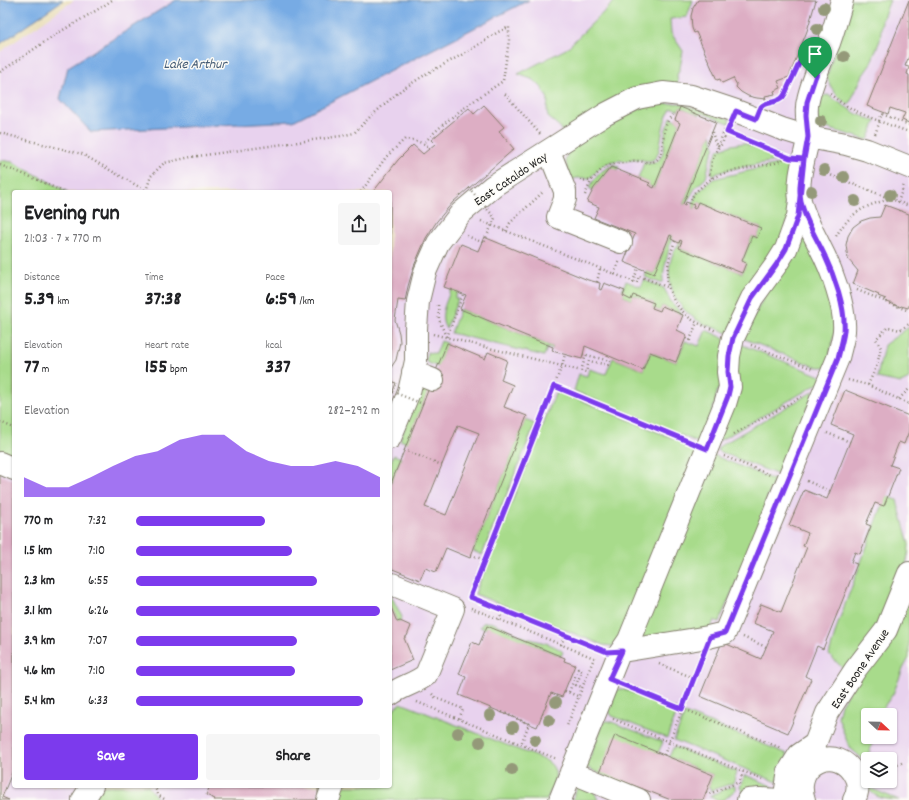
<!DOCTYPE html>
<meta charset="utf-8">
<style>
:root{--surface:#fff;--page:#f6f6f6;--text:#202124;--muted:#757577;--accent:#7c3aed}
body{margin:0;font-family:Dekko,sans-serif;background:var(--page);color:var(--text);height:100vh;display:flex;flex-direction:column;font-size:15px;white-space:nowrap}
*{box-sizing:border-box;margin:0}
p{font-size:13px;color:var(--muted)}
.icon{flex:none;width:22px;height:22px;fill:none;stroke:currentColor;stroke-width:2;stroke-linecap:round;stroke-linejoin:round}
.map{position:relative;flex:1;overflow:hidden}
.details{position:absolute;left:12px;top:190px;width:380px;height:598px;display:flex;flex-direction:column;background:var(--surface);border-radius:4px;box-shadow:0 1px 3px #0004}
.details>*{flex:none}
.needle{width:26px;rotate:112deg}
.tools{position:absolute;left:861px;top:708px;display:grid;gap:8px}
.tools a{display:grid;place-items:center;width:36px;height:36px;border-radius:4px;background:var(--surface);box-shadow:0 1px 3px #0004;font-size:20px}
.pin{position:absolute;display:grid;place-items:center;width:34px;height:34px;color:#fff;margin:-41px -17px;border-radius:50% 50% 50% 0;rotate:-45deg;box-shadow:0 0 4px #0007}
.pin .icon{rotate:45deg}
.round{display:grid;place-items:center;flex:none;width:42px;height:42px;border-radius:4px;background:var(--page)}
.headline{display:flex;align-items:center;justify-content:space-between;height:68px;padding:0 12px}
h1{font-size:22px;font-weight:800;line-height:30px}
.stats{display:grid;grid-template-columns:repeat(3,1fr);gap:6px;height:68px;padding:4px 12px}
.stats div{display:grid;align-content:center}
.stats b{font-size:20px;font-weight:800}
.stats small{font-size:11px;font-weight:400}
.stats p{font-size:11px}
.chart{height:112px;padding:8px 12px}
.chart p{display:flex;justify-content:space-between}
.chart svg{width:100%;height:72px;margin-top:4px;fill:var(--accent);opacity:.7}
.cta{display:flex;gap:8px;margin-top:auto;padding:8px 12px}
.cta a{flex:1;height:46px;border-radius:4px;background:var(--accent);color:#fff;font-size:16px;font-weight:800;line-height:46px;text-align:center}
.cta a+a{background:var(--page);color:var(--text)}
ul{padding:0 12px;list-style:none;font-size:13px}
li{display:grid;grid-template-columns:64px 48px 1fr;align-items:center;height:30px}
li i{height:10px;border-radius:5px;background:var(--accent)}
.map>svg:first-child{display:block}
.built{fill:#e8d2ee;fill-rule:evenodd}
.green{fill:#a8db8b;stroke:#627c54}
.water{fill:#77abe4;stroke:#4a6480}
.building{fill:#ddaec4;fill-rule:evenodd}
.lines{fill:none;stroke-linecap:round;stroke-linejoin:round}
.minor-casing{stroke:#837e6c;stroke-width:24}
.path{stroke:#837e6c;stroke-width:2.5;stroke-dasharray:1 3;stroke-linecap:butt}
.minor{stroke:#fff;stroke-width:22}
.path-bridge{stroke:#837e6c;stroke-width:2.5;stroke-dasharray:1 3;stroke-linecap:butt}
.tree{fill:#949979}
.route-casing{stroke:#fff;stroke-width:8}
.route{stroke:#7c3aed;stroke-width:5}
.labels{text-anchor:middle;stroke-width:3;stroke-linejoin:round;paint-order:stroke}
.street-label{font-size:13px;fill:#1c1c1c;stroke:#fdfcf7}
.water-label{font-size:14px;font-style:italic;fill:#455c76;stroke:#fdfcf7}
</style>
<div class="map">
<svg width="909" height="800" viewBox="0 0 909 800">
<rect width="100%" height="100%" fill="#fdfcf7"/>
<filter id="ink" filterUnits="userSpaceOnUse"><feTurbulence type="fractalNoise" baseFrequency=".025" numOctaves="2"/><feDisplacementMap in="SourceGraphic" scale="8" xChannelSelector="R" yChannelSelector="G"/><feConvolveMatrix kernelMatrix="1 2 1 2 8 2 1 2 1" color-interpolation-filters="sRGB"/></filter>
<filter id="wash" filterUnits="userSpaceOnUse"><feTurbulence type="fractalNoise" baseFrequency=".012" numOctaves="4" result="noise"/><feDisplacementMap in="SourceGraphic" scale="16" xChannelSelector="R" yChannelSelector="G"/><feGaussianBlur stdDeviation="0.9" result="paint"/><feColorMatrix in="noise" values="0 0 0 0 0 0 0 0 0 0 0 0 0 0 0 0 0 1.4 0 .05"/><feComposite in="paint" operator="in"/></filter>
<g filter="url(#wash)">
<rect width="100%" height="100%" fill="#eadfbb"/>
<path class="built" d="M74 0H909V800H0V52ZM14 192H390V786H14ZM868 715H890V737H868ZM868 759H890V781H868Z"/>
<path class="green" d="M616 0H693L687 17 670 19 671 33 683 51 680 68 677 75 678 85 561 131 560 127 548 117 547 111 548 99 542 88 534 80 518 74 566 49Z
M849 0H890L882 20 880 40 870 65 863 75 849 105C838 98 831 90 827 77Z
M828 95 857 114 876 121 868 140 823 127 818 124 817 100 822 96Z
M679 103 730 119 729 123 702 113 700 115 680 107 679 110 672 108C659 121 663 154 654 159 648 163 642 159 636 159 632 158 630 160 627 161 623 161 619 160 615 161 604 162 597 171 590 178H577L571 180 565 160 568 152 602 127 643 107 659 104Z
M671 117 680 123 654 188 648 185 649 183 638 178 644 163C667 167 663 144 666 129 667 125 670 121 671 117Z
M711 134 715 147 710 159 706 178 696 187 685 205 683 204Z
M744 143 781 157 775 161 727 170 712 175C710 167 715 157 719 149L732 145Z
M0 160 13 162 68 192H14V455L0 450Z
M788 160 790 161V175L793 206 779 246 728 333C717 328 703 325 694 318 673 303 664 281 672 256 674 250 678 246 680 240L682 241 679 248 742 273 746 263 742 261 752 236 757 238 761 228 698 202 695 209 693 208 694 200 696 194 713 179 782 163Z
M614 165 619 166 617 170 611 167 593 190 589 188C595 178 602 168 614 165Z
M802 227 829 289 835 329 827 367H816L742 338Z
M670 235 672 236 664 270 663 282 660 283 645 277 647 271 654 274Z
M644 280 664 288 671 302 683 315 662 306 660 311 652 308 654 303 633 295 631 300 623 296 622 290 626 281 641 287Z
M451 289 458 292 455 298 458 299 446 329C438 316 446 303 451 289Z
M460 309 553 347 552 349 547 348 544 356 451 333Z
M909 327V379L901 383 877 378 884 345Z
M706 330 726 339 723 384 717 392 715 402 702 444 574 391 579 374 587 376 589 369 606 374 613 358 643 370 650 352 676 362 685 341 699 346Z
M441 341 447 343 438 367 426 362 427 352 436 354Z
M740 344 823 377 821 382 719 441Z
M422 381 431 385 407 443 400 440Z
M814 391 782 474H776L718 451V448L720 446Z
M561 392 699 449 622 638 613 646 603 645 475 594 555 394Z
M525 420 535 424 482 555 473 551Z
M394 455 401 458 390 486V463Z
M713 455 774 480 764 506 768 508 719 622 714 620 711 628 636 643Z
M886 496 897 500 909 544C909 565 894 603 883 622 874 637 857 656 846 671L829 655 838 623Z
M390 593 402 617 400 621 397 622 390 605Z
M909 600V658L903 669 893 694 878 715H868V737H873C872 747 870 753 864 760L849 747 838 717 841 704Z
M489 622C503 625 514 634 527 638 539 642 553 643 563 652L561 656 487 627 486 629 480 627 483 623Z
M619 689H623L678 710 667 738 612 716 610 713 609 710 616 691Z
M401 703 547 761C563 772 552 786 547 800H335L341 786H390V718L395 707Z
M685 713 788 754 777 782 674 740Z
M606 721H609L663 742 658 753 637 792 586 767 603 724Z
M675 747 737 772 733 783 710 791 711 788 708 787 713 775 669 757 673 748Z
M745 775 772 786 773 790 744 794 740 787Z
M580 784 593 789 598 800H572L578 787Z
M735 785V790L724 800H716L709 796Z
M104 786H148L158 799 155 800H93L99 791Z
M867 787 899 800C887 800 873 798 867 787Z"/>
<path class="water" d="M0 0H63L0 44Z
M176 0H529L293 121 91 132 60 99 68 67Z"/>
<g id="blocks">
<path class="building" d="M698 0H816L807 31 789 77 778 81 781 88 774 91 775 94 765 96 766 99 757 98 748 96 741 92 736 87 737 85 733 78 722 83 720 79 717 80 696 32 694 33 692 28 691 16 693 8Z
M909 0V56L905 66 909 67 907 74 909 75V123L902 120 905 113 890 108 888 114 867 106Z
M484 105 504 127 499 131 514 149 453 202 437 221 426 238 414 266 408 286 405 301 398 300 395 320 399 333 400 342 396 360 390 369V192H373L398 160 413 145 423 154 435 144 431 140 469 108 474 114Z
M680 107 716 122 683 204 685 205 686 202 694 205 693 208 695 209 698 202 761 228 757 238 752 236 742 261 746 263 742 273 679 248 682 241 680 240 679 243 671 239 672 236 670 235 654 274 624 262 635 234 594 218 599 207 587 202 594 188 611 167 650 183 648 185 654 188 680 123 675 120Z
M885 205 909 214V306L908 308 901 306 900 307 885 301 886 299 878 296 879 295 853 284 858 271 848 259 846 245 848 236 853 227 861 221 870 218 880 217Z
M484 237 588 280 600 283 599 289 601 290 604 283 625 291 623 296 631 300 633 295 654 303 652 308 660 311 662 306 683 315 677 330 687 335 676 362 650 352 643 370 585 346 582 359 552 351 553 347 460 309 466 295 444 287 461 244 478 251Z
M447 343 485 359 488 352 507 360 501 380 513 385 504 407 527 416 470 558 446 548 436 572 425 568 420 580 390 568V486ZM458 425 479 433 446 515 425 507Z
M390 381 396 383 390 399Z
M845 390 909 416V431L904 444 899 442 890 465 899 468 884 506 875 503 866 524 871 526 860 554 855 552 851 562 857 564 823 649 817 646 805 676 811 679 788 733 700 696 722 642 761 659 773 631 753 623 761 604 781 612 807 547 803 546 808 533 789 525 804 490 827 499 853 434 831 425Z
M0 475 14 480V768L2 797 9 800H0Z
M390 605 397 622 400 621 411 626 407 636 404 638 413 660 390 670Z
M487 626 565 658 564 661 575 665 562 697 551 693 537 727 459 695 466 677 459 674 472 642 479 645Z
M615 735 713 775 703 800H671L600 772Z
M210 786H318V794L317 800H214L215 799 206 795Z"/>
</g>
</g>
<g filter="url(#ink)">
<use href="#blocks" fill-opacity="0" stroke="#837e6c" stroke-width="1"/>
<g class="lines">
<g class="minor-casing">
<path id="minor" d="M549 151 565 191V199L558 217 621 242
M413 372 433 380
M390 438 409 392 416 361V329L418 301 425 272 438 243 461 213 493 186 606 114 637 98 663 93 691 96 736 111 782 129 808 137 846 144 867 150 909 167
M0 463 14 469
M622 651 708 637 725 633 838 358C840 349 843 340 844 331 846 307 831 268 820 247 813 232 803 216 800 200 797 180 804 159 808 140 810 127 804 114 808 100 812 81 821 62 829 43 834 29 838 15 842 0
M390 695C401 686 415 684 426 675L453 609 392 584
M571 772 639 800
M83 800 92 786
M328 800 333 786
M560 800 618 656 629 640 725 404 730 387 728 372 729 356 733 338 752 298 776 265 786 249 798 216 800 200
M748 800 760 799 783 800
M787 800 786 789 789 771 799 755 815 744 827 713 855 670 886 630 909 573
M804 800C791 761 839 742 855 776 859 783 858 793 854 800"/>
</g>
<path class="path" d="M0 72 58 33 102 7 112 0
M505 94 541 135
M830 94C852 113 882 122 909 132
M772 103C786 100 786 88 793 79
M879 121 882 114 909 125
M712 132 717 148
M727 132 785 156
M0 133 82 154 148 192
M875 134 880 121
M718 146 726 127
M0 165 36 179 63 192
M820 171 909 206
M712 178 710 174 712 161 717 149 722 144 729 127
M580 180 591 181C603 167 606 164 624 163 628 163 632 160 636 161 643 161 649 164 655 161 668 154 658 125 674 114
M146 191 151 176 164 163 191 157 341 136 354 133 370 117 401 90 428 73 467 52 498 32 509 27V40L503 81C475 100 447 118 424 143
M361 192 386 157 405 139C415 140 422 142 430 148
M585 195 591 181
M898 202 904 185
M690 204 694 193 712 178 727 172 775 163 784 159
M481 221 637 283 639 276 667 287
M506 231 510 223 543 192
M467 236 484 243 486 238
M836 236C850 213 865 205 891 199
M675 241C663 273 663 297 691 319 698 324 708 327 716 331
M614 274 620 260
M597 282 600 269
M633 282 638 268
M857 290 909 311
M438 305 439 319 446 337
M433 334 586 372 589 361 608 365 610 361 583 354
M447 337 463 294
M686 338 690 340 697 322
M751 345 813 369
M581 371 586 355
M848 380 868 385 909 404
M868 385 877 365 881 348 876 339 888 327 900 330 909 324
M554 386 690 442
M899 399 909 389
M0 422 14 428
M827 433 850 442
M734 434 801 397
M404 450 442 465
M724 456 770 475
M807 481 830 491
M471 555 485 560
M470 597 602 650
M468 598 470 597 562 366 565 354
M471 608 594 658 567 726
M499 620 503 610
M743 637 766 647
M561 645 565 635
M659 664 694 678
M626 686 781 748
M565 691 580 697
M569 692 578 669 582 671 576 685 582 687
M432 694 436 698 463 709 459 719
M417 702 557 759
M502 712 529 724 521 744
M613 719 762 779
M664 755 703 657
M890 768 904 762
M739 784 743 772
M154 786 159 796 166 800
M706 792 709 794 737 783"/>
<use href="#minor" class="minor"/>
<path class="path-bridge" d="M469 188 495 218 486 238
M393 392 423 404"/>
</g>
<g class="tree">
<circle cx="824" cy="8" r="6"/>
<circle cx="817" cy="29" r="6"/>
<circle cx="844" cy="57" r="6"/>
<circle cx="821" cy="121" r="6"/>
<circle cx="824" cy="170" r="6"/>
<circle cx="844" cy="177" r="6"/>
<circle cx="811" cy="191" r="6"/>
<circle cx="890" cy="195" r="6"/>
<circle cx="855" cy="201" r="6"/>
<circle cx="556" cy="702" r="6"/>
<circle cx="490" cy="715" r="6"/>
<circle cx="549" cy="720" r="6"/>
<circle cx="513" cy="727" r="6"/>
<circle cx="458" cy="733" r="6"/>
<circle cx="535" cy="740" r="6"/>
<circle cx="480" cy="742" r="6"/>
<circle cx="512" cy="770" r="6"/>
</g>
</g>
<g class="lines" filter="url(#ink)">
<g class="route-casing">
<path id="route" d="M815 78 807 102 806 115 808 137 804 159 798 216 786 249 776 265 752 298 733 338 729 356 728 372 730 387 728 396 707 449 554 386 470 597 607 652 622 651 609 679 682 709 710 637 725 633 838 358C840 349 843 340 844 331 846 308 834 275 824 254 816 237 805 221 801 201 798 188 802 172 804 159L790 158 727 132 736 111 756 119C758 115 759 111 761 107 765 101 777 104 783 97 787 92 787 88 790 83 794 75 798 66 802 57L815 59 824 56 815 78"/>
</g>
<use href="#route" class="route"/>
</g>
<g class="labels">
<g class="street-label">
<text transform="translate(510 178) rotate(-34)" y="5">East Cataldo Way</text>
<text transform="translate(859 668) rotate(-56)" y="5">East Boone Avenue</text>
</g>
<g class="water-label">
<text x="195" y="68">Lake Arthur</text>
</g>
</g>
</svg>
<div class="tools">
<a><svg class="needle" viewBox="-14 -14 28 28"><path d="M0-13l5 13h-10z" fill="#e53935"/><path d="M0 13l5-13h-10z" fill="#757577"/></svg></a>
<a><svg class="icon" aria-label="layers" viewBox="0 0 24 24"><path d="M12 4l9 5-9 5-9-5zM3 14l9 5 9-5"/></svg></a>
</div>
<div class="pin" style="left:815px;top:78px;background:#1e9e55"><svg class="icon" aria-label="arrive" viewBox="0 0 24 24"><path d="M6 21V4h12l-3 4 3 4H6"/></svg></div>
<section class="details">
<div class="headline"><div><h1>Evening run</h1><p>21:03 · 7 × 770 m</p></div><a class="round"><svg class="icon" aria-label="share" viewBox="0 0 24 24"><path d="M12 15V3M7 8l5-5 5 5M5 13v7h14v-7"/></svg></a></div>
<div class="stats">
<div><p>Distance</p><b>5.39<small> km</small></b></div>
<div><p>Time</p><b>37:38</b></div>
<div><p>Pace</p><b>6:59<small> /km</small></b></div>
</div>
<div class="stats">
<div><p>Elevation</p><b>77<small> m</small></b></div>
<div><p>Heart rate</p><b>155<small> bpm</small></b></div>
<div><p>kcal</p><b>337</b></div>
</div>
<div class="chart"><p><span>Elevation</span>282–292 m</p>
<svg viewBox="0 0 160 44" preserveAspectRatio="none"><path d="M0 44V32L10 38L20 38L30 32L40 25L50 19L60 16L70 9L80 6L90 6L100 16L110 22L120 25L130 25L140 22L150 25L160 32V44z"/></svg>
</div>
<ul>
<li><b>770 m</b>7:32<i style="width:53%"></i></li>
<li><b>1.5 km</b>7:10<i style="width:64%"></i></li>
<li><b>2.3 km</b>6:55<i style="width:74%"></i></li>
<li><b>3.1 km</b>6:26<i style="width:100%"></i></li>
<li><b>3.9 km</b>7:07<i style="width:66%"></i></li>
<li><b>4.6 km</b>7:10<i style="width:65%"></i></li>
<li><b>5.4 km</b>6:33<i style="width:93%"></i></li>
</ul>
<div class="cta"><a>Save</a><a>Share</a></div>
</section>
</div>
